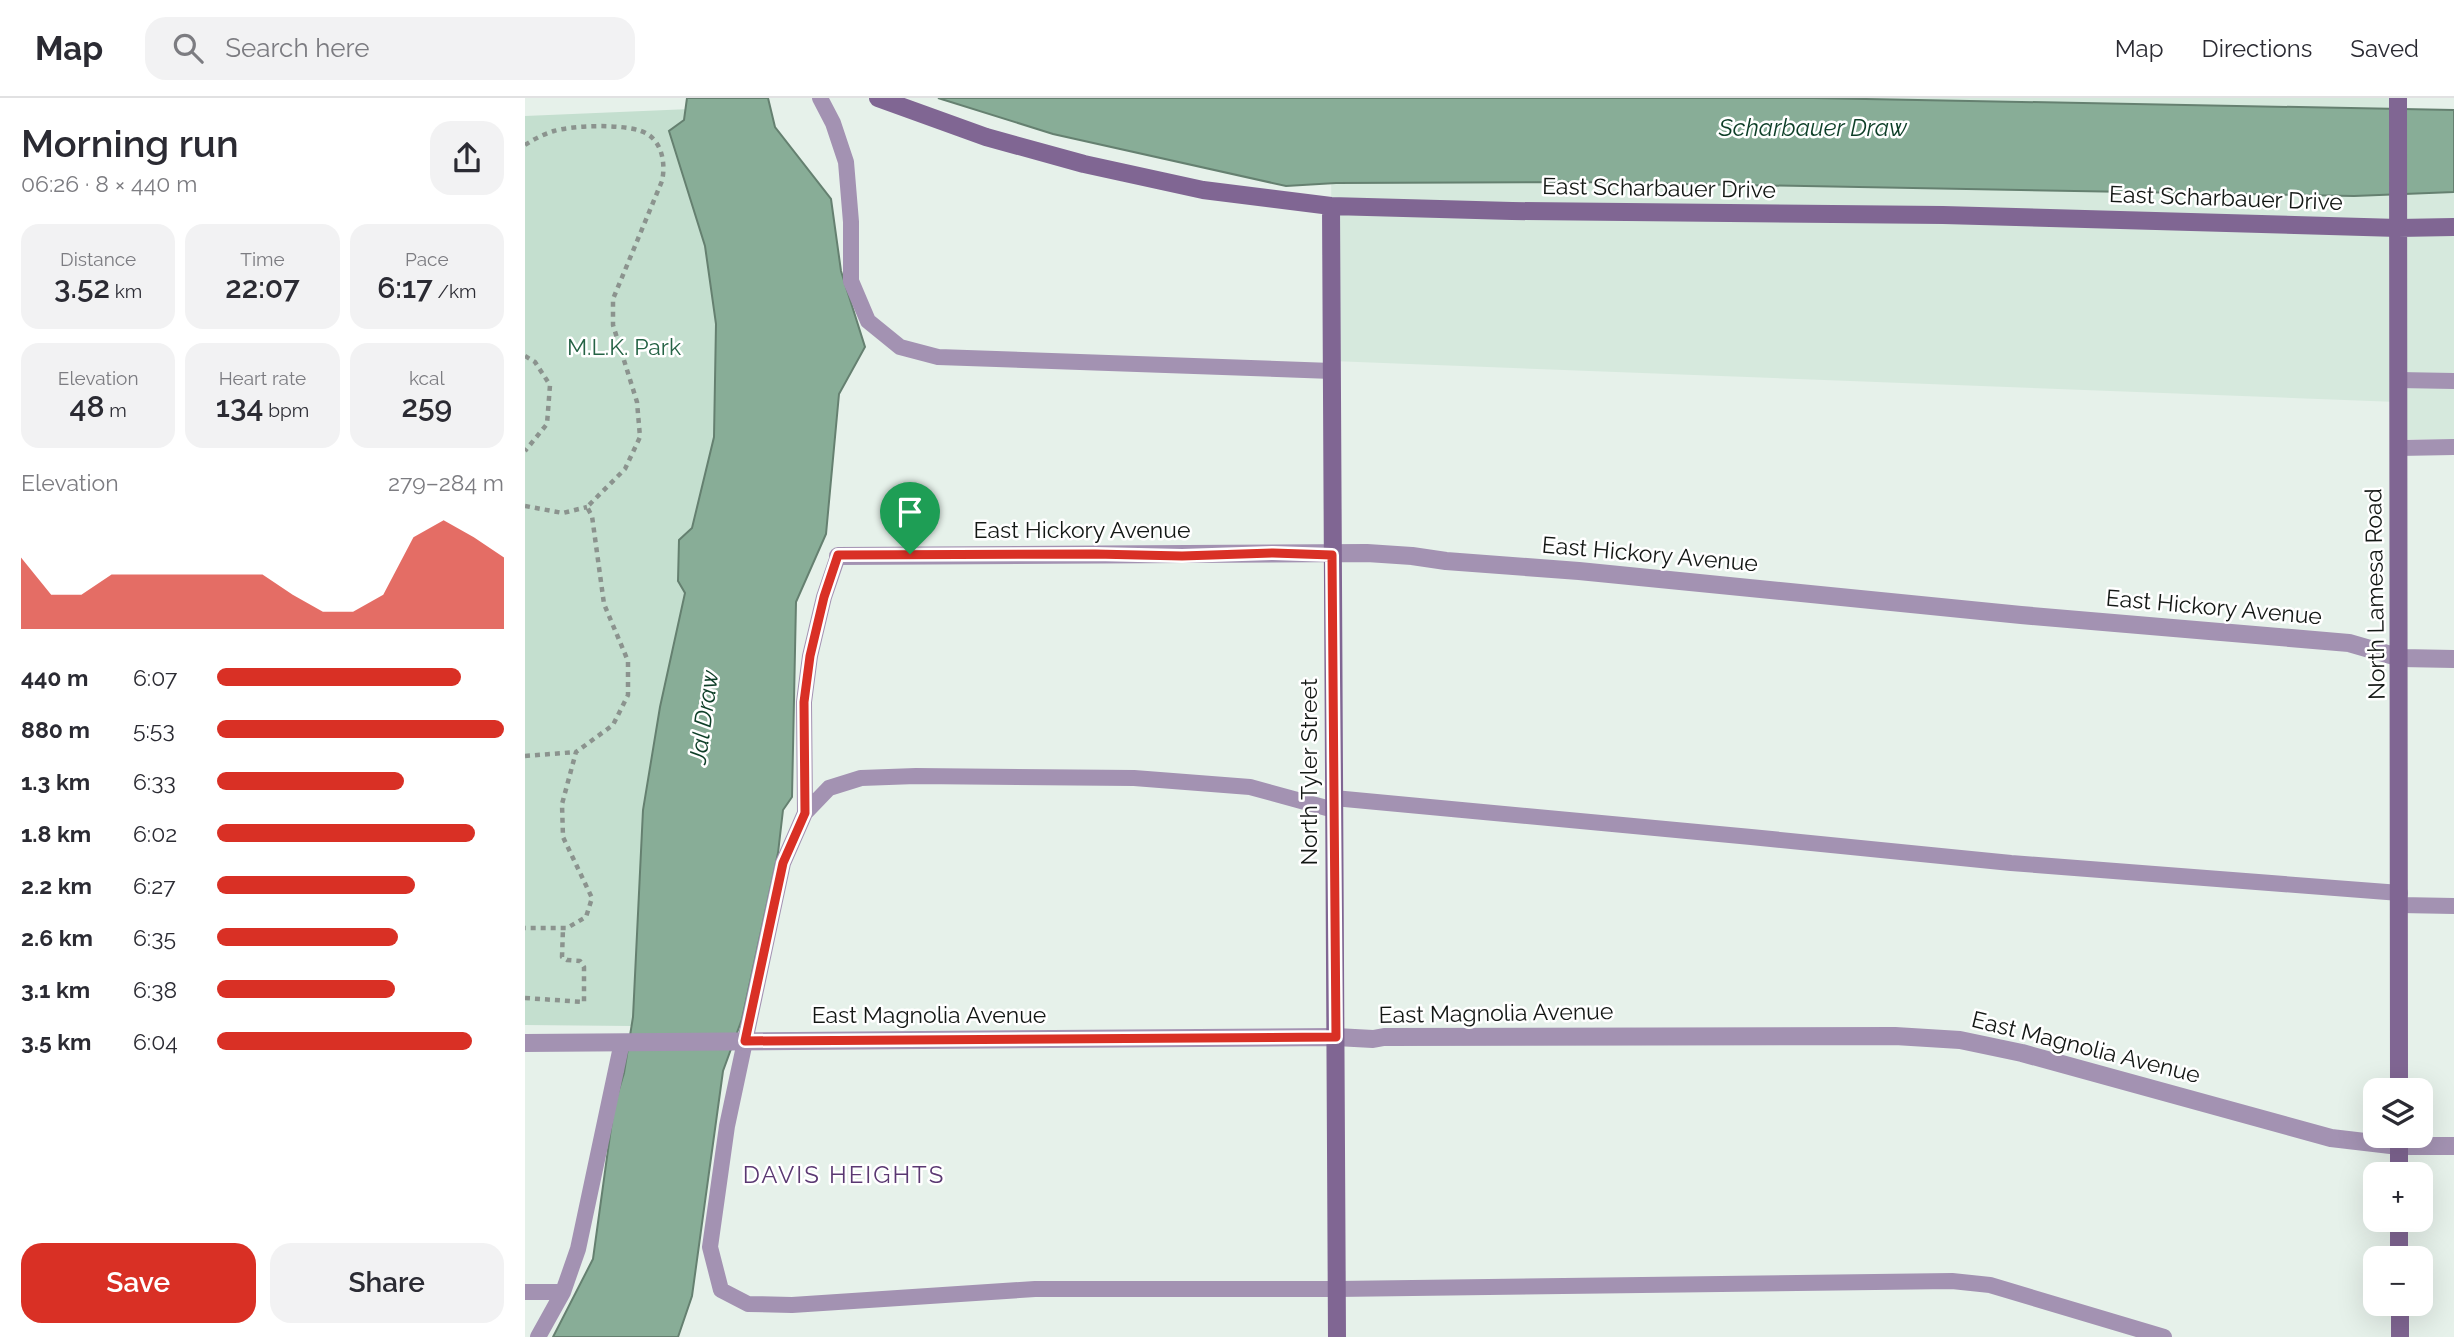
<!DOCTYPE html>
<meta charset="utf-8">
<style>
:root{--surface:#fff;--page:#f2f2f3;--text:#2b2b33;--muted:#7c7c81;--line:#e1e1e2;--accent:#d93025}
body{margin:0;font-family:Raleway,sans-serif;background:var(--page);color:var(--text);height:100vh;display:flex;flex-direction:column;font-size:26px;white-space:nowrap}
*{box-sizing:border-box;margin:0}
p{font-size:23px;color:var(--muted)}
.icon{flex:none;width:38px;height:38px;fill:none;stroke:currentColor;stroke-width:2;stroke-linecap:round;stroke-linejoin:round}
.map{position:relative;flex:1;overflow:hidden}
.panel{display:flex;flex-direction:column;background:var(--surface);width:525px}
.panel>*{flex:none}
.fabs{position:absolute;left:1838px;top:980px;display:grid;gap:14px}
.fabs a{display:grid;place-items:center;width:70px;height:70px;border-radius:14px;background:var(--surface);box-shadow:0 7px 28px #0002;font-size:35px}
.pin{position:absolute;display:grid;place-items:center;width:60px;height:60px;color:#fff;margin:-72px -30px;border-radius:50% 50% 50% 0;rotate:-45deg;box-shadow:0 0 7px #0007}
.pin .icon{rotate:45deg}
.round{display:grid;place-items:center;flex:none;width:74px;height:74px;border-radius:21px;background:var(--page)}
.head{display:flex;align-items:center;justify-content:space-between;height:119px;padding:0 21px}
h1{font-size:38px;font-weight:600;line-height:52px}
.metrics{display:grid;grid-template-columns:repeat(3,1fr);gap:10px;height:119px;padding:7px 21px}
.metrics div{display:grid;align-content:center;border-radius:18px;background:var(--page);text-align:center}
.metrics b{font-size:30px;font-weight:600}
.metrics small{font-size:19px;font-weight:400}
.metrics p{font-size:19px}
.chart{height:196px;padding:14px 21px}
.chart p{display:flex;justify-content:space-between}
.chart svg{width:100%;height:126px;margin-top:7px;fill:var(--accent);opacity:.7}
.cta{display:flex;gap:14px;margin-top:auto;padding:14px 21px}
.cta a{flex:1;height:80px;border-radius:21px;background:var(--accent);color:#fff;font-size:28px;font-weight:600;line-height:80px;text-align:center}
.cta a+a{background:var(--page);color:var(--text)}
ul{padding:0 21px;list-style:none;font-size:23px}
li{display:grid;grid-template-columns:112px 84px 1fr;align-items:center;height:52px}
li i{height:18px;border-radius:9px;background:var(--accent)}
header{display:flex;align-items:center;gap:42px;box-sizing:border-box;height:98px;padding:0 35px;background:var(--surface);border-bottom:2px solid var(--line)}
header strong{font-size:33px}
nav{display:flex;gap:38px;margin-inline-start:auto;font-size:24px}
.search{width:490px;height:63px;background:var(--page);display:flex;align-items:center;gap:18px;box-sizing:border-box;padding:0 24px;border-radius:21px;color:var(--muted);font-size:26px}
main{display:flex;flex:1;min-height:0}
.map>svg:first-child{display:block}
.built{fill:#d6e9dd}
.green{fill:#c4dfcf}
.water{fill:#88ad97;stroke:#658070;stroke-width:2}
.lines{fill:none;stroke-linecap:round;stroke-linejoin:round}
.path{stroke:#8b938e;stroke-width:4.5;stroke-dasharray:5 5;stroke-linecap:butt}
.lane{stroke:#a392b2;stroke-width:16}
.street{stroke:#a392b2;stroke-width:18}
.secondary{stroke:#806693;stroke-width:18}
.route-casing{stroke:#fff;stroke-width:14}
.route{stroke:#d93025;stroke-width:9}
.labels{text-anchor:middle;stroke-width:5;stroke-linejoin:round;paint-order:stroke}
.street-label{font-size:23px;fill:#131714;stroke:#fff}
.park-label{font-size:23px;fill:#256345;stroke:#fff}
.water-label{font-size:24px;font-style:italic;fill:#0d3e27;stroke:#fff}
.neighbourhood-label{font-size:24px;letter-spacing:2px;fill:#5a3872;stroke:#fff}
</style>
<header>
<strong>Map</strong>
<div class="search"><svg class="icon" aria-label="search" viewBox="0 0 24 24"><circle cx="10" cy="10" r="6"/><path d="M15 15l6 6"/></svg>Search here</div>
<nav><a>Map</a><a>Directions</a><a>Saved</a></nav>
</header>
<main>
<section class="panel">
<div class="head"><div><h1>Morning run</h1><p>06:26 · 8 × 440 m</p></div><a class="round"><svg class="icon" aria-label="share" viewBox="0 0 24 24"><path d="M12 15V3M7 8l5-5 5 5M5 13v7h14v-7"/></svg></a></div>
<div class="metrics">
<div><p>Distance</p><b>3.52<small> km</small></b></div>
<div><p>Time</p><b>22:07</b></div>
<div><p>Pace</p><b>6:17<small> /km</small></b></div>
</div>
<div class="metrics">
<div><p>Elevation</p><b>48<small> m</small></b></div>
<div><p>Heart rate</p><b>134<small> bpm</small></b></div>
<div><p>kcal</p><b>259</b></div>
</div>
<div class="chart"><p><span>Elevation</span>279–284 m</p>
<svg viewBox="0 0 160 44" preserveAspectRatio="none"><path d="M0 44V19L10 32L20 32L30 25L40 25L50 25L60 25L70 25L80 25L90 32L100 38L110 38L120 32L130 12L140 6L150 12L160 19V44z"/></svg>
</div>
<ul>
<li><b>440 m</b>6:07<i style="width:85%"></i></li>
<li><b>880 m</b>5:53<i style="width:100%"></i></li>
<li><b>1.3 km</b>6:33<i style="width:65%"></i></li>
<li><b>1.8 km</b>6:02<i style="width:90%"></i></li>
<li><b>2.2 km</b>6:27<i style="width:69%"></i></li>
<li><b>2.6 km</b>6:35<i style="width:63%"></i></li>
<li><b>3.1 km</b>6:38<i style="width:62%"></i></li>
<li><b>3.5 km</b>6:04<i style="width:89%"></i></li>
</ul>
<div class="cta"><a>Save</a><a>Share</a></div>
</section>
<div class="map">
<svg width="1929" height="1239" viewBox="0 0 1929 1239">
<rect width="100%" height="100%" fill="#e6f1ea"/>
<path class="built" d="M1035 0H1866L1929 46V341H1872V304L807 263 806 42Z"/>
<path class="green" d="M189 10 199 301 126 754 107 928 0 927V18Z"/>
<path class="water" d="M162 0H243L250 29 306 101 316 173 340 249 314 296 301 436 271 504 267 699 258 712 253 755 217 921 198 973 167 1198 153 1239H28L68 1161 89 1008 99 975 108 919 118 712 135 609 160 495 153 483 154 442 167 430 189 339 191 226 180 148 144 33 159 22Z
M413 0H1288L1929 12V94L1829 98 1053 84 811 85 761 88 528 36Z"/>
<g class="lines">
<path class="path" d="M0 47C9 41 19 36 29 33 49 27 97 26 116 33 137 40 141 65 137 83L88 201V227L112 304 115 339 100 371 62 409 67 418 79 506 103 563V597L88 627 51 654 37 706 38 739 67 800 61 819 42 830H0
M0 258 10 264 25 287 22 326 0 353
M0 408 38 415 62 409
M0 658 51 654
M0 900 59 904V869L55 863 42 862 37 859 38 830"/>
<path class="lane" d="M295 0 308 25 321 64 326 124V183L343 223 375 249 413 259 807 273
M1873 282 1929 283
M1873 350 1929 349
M809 700 1226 739 1486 765 1875 795
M809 712 725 689 609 680 391 678 336 680 304 690 280 715 258 765 202 1028 185 1149 196 1192 223 1206 267 1207 510 1191H812L1427 1183 1465 1187 1639 1239
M280 715 279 604 285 558 299 499 313 458
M1875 807 1929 808
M0 1194H38
M13 1239 38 1194 53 1151 97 944"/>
<path class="street" d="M313 458 842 455 887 458 921 463 1054 473 1496 517 1824 545 1876 560 1929 561
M0 945 811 939 848 941 859 939 1370 938 1435 942 1497 955 1806 1040 1874 1048H1929"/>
<path class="secondary" d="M353 0 461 39 559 66 678 92 806 108 987 113 1418 117 1873 130 1929 129
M1873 0 1874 992
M806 108 812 1239
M1874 1038V1076
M1874 1122V1160
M1875 1206V1239"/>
</g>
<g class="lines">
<g class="route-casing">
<path id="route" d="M748 455 807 457 811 939 220 943 258 765 280 715 279 604 285 558 299 499 313 457 570 456 657 458Z"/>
</g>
<use href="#route" class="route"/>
</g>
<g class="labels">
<g class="street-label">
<text transform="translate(1134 90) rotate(1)" y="8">East Scharbauer Drive</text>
<text transform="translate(1701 100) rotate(2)" y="8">East Scharbauer Drive</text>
<text x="557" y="440">East Hickory Avenue</text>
<text transform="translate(1125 456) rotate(5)" y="8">East Hickory Avenue</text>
<text transform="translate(1850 496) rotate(-91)" y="8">North Lamesa Road</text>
<text transform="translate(1689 509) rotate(5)" y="8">East Hickory Avenue</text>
<text transform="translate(784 674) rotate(-90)" y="8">North Tyler Street</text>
<text transform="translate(971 915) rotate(-1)" y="8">East Magnolia Avenue</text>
<text x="404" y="925">East Magnolia Avenue</text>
<text transform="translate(1561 949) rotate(14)" y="8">East Magnolia Avenue</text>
</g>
<g class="park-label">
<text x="99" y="257">M.L.K. Park</text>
</g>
<g class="water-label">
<text x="1288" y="38">Scharbauer Draw</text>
<text transform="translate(179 619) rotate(-82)" y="8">Jal Draw</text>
</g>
<g class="neighbourhood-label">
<text x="319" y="1085">DAVIS HEIGHTS</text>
</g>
</g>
</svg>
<div class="fabs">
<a><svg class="icon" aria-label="layers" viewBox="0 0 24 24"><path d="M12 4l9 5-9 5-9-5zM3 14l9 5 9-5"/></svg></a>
<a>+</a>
<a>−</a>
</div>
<div class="pin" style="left:385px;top:456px;background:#1e9e55"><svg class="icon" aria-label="arrive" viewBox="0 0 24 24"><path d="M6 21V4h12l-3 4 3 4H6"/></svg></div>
</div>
</main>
